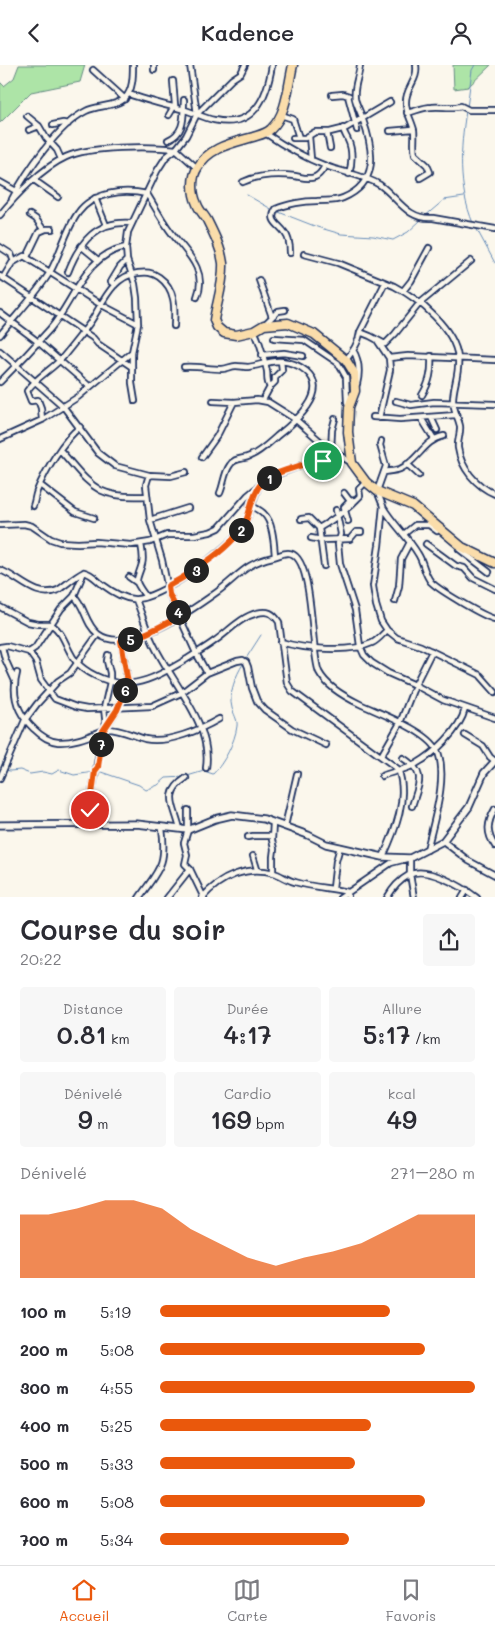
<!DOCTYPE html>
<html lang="fr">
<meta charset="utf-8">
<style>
:root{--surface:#fff;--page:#f7f7f7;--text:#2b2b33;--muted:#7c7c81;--line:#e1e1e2;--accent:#ea580c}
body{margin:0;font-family:Mali,sans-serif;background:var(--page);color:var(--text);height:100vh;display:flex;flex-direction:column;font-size:19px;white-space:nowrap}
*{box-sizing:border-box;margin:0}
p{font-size:16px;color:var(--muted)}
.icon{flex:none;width:28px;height:28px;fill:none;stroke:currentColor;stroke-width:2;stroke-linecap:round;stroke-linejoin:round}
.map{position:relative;height:832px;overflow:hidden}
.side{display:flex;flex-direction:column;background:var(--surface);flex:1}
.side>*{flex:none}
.pin{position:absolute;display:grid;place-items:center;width:42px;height:42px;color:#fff;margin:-21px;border:2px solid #fff;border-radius:50%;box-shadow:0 1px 5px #0007}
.km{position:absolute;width:25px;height:25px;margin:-12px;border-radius:50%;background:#222;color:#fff;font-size:14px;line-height:25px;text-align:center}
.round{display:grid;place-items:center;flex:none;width:52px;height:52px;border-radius:5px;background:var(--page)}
.overview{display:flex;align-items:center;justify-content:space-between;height:85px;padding:0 20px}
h1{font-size:28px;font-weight:600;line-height:38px}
.stats{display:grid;grid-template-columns:repeat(3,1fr);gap:8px;height:85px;padding:5px 20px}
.stats div{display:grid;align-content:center;border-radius:5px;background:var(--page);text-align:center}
.stats b{font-size:25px;font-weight:600}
.stats small{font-size:14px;font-weight:400}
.stats p{font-size:14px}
.chart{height:140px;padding:10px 20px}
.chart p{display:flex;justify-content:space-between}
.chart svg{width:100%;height:90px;margin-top:5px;fill:var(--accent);opacity:.7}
ul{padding:0 20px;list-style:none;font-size:16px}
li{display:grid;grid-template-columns:80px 60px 1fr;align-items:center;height:38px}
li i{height:12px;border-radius:6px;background:var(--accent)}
header{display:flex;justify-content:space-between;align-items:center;height:65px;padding:0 20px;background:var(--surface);font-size:22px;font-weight:600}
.tabs{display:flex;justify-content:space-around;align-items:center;height:70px;border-top:1px solid var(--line);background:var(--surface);font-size:14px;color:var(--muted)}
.tabs a{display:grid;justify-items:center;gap:2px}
.tabs .current{color:var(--accent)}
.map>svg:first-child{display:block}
.green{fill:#ade4a7;stroke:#648a82}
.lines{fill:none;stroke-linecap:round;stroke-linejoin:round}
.stream{stroke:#668cb9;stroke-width:1}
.street-casing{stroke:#1b2f5e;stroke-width:8}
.secondary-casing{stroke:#1b2f5e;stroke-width:9}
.highway-casing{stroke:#1b2f5e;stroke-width:11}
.street{stroke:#fbf7ec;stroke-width:4.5}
.secondary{stroke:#fbf7ec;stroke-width:5.5}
.highway{stroke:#faddab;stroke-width:8}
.route-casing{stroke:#fff;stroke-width:10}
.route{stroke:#ea580c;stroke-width:6}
</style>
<header><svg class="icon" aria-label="back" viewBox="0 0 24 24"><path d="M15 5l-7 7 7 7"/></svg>Kadence<svg class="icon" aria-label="person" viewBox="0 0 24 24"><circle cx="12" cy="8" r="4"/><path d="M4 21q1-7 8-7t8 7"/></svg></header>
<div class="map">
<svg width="495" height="833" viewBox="0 0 495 833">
<rect width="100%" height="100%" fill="#fbf7ec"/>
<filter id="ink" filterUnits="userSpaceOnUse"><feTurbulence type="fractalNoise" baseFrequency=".02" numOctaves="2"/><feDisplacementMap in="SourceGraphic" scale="10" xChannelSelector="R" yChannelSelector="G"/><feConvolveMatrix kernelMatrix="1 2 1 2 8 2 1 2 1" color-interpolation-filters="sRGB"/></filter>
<g filter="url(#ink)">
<path class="green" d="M19 0H85L80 17 31 27 0 58V17L4 21 14 13Z
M453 0H491L468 22 454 24Z"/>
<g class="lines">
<path class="stream" d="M467 43 472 5 475 0
M466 46C460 84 458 122 473 158
M247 130 273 145
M276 146 317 162 341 169 373 171 393 175 408 167 421 155
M424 152 444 135 464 132
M475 161 495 198
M245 595 261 570
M5 705 10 706 20 705 30 709 43 707 52 709 59 705 74 710 94 707
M98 706 139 720 146 725 158 720 166 713 184 712 204 706 213 709C224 698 235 677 237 661 238 655 233 648 232 643 228 629 236 610 243 599"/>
<g class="street-casing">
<path id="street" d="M154 0V5
M190 0 197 49
M416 0C418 13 410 19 407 30 403 43 411 53 414 65 415 73 413 81 415 89L427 100 430 107 420 113
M93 5 125 34
M129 29C147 36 166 40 185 45 195 48 204 53 214 55 254 64 267 33 272 0
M332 30 343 29 349 31
M348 31 357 65
M407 48C416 46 423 42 432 42 442 41 452 44 461 41L469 45H495
M169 50 175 40 173 16
M281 50 293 54 299 73
M27 51 39 61 46 73 57 85 61 94
M53 60 63 58 68 59
M343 63C344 69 346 70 348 75 353 85 352 99 349 109
M29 65 39 61
M390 66 413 64
M327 67 330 83
M265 68C284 81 305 93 326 101 344 108 364 110 380 120 398 133 407 155 433 153L495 164
M309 71 311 94
M293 73H305L315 67H330L346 63 390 37
M168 75C186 67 183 51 184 35
M34 115 58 132
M0 117 16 126
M243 117C258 110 278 109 295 111 302 112 307 115 315 112 320 110 322 106 325 101
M95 133 106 160
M12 134C26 107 58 60 86 46 97 40 117 42 125 33 133 25 133 11 133 0
M0 150C16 130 42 103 66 92 90 81 150 81 176 84L197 103
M30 150 36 154 43 164
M81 181 98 195
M0 182 11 189 14 197
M290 188C290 181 289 173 285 168 279 159 268 156 276 144 287 139 304 136 317 136 326 135 334 137 343 133 379 118 374 86 363 55 361 48 357 41 355 34 353 22 359 12 360 0
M304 189 338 198 394 221C419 234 455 264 458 293 460 308 453 321 453 335 453 344 458 352 460 361 461 368 457 376 458 383 461 403 476 421 495 429
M27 192 39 167 46 164H52
M68 207C80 176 97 155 132 158
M0 211 93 273 98 279 132 302
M3 213 12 198 24 191 100 239 138 259
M259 215 272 252
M115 220 111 217 120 202 127 195
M403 226 411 216 429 183
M0 248 37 276 89 321
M265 259 278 246 285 245
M254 266C261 277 264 294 267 306 268 313 266 316 270 322
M360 267 370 271 385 279 395 269 419 239 471 196
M0 270C17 249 36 230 50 207 60 190 66 164 78 148 93 127 123 124 147 129 154 140 160 152 168 163 182 184 209 203 197 232
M274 273 304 275 338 298 346 312 347 337 349 341
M377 275 389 293 390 305 379 353
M353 285C359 295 360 307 357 319
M0 286 63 341 98 388 115 401 149 410 171 411 186 407
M262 290 284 288 303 291
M389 293 408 291 495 295
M346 295C352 287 359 278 360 267L385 218
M184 302C197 301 209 304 222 304 227 304 231 301 236 301 240 301 244 302 248 302 259 301 270 295 281 296 290 297 299 300 306 306 331 327 295 357 277 371 269 378 260 387 250 391 243 395 235 392 230 400 224 408 224 419 220 428
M0 317C17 300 34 282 50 264 75 235 84 190 126 182
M422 330C430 317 432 306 431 291
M263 335 270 322 275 317V312L282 305 281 296
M135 336 132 318V287L138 259 137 233 135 219 127 195 126 182 128 167 157 106 166 92 176 84 186 71 197 49 232 14 241 8 245 0
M213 336 234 337 257 335 268 337 295 354 328 383 352 398
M396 336 411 340 434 337 495 339
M373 352 400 354 456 350
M431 352 437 365
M421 353 434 374
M42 355 41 343 38 335 31 336 27 326C37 311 52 305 63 292 72 281 81 270 89 259 102 241 111 211 138 208 146 207 152 207 159 212 176 224 175 243 174 261
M0 374 42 355 78 332 132 287
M381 376 380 380 386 401 377 426 383 441 379 481 373 521 376 540 381 556 387 565 397 573 421 581 480 610 495 627
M60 385C92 421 95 434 147 431
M331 385 332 365 335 354
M202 392 217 371 234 337
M318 392 334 405
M313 396 312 406H319
M407 399 419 410
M326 406 335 387
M384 407C390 406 395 406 400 404 418 396 424 375 444 371
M149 410 146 420 150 455 162 495 169 529 196 588 207 608
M40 420 75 447 94 453
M344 428 350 436
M250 440C255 443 261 445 264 449 273 457 274 479 275 491
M33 441C35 436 35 431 37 426 45 406 63 375 80 362
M383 442C393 459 408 472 418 489 424 498 424 509 431 517 439 525 484 552 495 554
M336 445 341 469 338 479 340 499 355 545 360 581 364 590 372 598 388 608 415 620 443 635 495 653
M301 454 309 453 319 463 324 501
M150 455 188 443
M348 456 344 442 350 436 356 435
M0 460 24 459 32 461 51 474 60 477 78 478 96 477 131 480 150 477 167 470H194L210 467 219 463 248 430 270 412 313 396 328 383
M319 463C335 454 348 444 360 431L359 424 366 417
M404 469 415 460H429L437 466
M311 473 321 475 350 474 356 467H361
M141 479C142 485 144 493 142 499 136 519 133 513 146 532
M426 479 456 501 464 503 473 513 495 524
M459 484 489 507
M0 505C18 511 36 535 58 525 66 520 74 512 84 507 93 509 96 515 103 520 111 526 122 533 133 534 157 537 230 483 243 462 250 450 252 436 258 423
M129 512 136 517
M74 531C85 541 85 559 98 569 127 591 192 545 217 527 238 512 245 498 273 492 278 491 283 488 288 488 315 488 310 587 319 607 327 622 345 632 360 639 379 648 428 666 437 685 449 711 433 758 427 785
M136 535C142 549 146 564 153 578 171 617 213 659 206 703
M395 536 399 521 401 494 410 477
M0 542 28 557 38 559H51C62 567 64 576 70 587 77 602 93 611 109 616 138 625 163 608 187 594 196 588 207 582 216 575 229 566 241 552 257 548 268 545 273 548 279 557L287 618 292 626 398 704C409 733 395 766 383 792
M281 577C303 584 351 588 372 578 377 576 382 570 387 565
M0 582 7 581 29 587 36 597 41 615 55 634 76 642 87 644 152 641 181 628 207 608 237 596 243 595 246 597 248 602 252 623 257 636 265 645 292 664 326 680
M2 582 5 594 15 616
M29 587 35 583 61 544 74 531 84 507
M17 608C11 630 18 649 34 664 40 670 48 676 58 677 75 678 91 670 107 664 121 664 131 670 145 674 167 679 200 665 219 654
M106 662 104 643 110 617V608L107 596 108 590
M465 670 483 681 490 692 495 696
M381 691 400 658 415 620 432 586
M403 693C427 708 419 718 412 741
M382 711C391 707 408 704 416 699 434 689 460 665 465 644
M0 713 25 655 37 639 58 616 70 608 98 569
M495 744C487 758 486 768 495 781
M188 745V765L184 778 187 790 185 799 190 804 204 833
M90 760V745L92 727 103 666 117 645 128 618 121 575
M285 761 297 709
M180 764C175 741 162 729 186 713
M248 772 253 771H272
M443 776 469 796 495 810
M253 791 257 804
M273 808V792L274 784 272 775 273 758
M333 823 336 796 340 782
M139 833C159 804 167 801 162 763
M167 833 190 804
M202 833C220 812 247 800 274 808 281 810 287 815 295 817 312 822 330 823 348 827V833
M340 833 391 798 410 793V809L414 833
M387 833C392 824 400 815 409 810 426 800 463 822 477 833
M462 833 467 825"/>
</g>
<g class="secondary-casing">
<path id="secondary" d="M0 760 137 759 188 765 215 754 232 750 264 754 308 770 326 779 383 792 410 793 443 776 469 742 484 708 495 696"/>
</g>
<g class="highway-casing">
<path id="highway" d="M293 0C288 21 287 49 271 64 266 69 259 70 253 72 233 78 209 82 198 102 191 112 192 128 197 139 199 145 204 150 207 155 214 169 221 183 223 198 224 218 217 236 214 255L217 262 224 268 236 270 254 266 264 260 288 258 314 269 346 295 354 308 355 326 349 342 348 367 352 398 366 417 377 426 413 441 462 482 495 498"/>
</g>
<use href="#street" class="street"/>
<use href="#secondary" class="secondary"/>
<use href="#highway" class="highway"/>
</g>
</g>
<g class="lines" filter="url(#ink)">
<g class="route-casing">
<path id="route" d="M90 745 95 706 98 702 103 666 117 645 128 618 121 576C143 572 161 561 180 551L169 529 168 521C192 508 235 481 246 456 251 444 252 430 260 420 274 403 301 405 318 392L323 396"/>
</g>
<use href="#route" class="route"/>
</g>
</svg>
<div class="pin" style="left:323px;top:396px;background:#1e9e55"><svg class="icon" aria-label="arrive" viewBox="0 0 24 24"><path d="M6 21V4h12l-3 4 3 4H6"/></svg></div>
<div class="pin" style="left:90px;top:745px;background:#d93025"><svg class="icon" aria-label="check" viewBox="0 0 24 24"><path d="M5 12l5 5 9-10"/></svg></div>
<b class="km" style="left:269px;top:413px">1</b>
<b class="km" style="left:241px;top:465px">2</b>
<b class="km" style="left:196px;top:505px">3</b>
<b class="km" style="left:178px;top:547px">4</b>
<b class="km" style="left:130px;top:574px">5</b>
<b class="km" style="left:125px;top:625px">6</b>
<b class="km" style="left:101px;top:679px">7</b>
</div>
<section class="side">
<div class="overview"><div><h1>Course du soir</h1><p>20:22</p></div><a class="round"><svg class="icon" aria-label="share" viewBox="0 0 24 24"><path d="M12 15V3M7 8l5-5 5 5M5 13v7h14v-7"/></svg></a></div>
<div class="stats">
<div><p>Distance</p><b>0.81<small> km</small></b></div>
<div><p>Durée</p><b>4:17</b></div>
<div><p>Allure</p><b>5:17<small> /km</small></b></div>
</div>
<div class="stats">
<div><p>Dénivelé</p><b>9<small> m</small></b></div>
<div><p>Cardio</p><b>169<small> bpm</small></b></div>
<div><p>kcal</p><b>49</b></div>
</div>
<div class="chart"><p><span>Dénivelé</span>271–280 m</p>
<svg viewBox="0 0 160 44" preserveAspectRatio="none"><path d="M0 44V13L10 13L20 10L30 6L40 6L50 10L60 20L70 27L80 34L90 38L100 34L110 31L120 27L130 20L140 13L150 13L160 13V44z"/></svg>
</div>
<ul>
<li><b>100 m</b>5:19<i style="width:73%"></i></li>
<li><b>200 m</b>5:08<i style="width:84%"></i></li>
<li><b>300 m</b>4:55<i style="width:100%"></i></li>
<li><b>400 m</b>5:25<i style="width:67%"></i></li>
<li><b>500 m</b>5:33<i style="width:62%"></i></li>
<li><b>600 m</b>5:08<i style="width:84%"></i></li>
<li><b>700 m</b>5:34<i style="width:60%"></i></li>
</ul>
</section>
<nav class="tabs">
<a class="current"><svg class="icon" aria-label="home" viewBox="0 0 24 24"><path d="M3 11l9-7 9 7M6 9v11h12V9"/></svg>Accueil</a>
<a><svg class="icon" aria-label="map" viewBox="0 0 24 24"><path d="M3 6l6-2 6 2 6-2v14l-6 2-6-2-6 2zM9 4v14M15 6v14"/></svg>Carte</a>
<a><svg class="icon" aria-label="saved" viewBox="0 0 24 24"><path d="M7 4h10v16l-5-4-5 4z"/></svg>Favoris</a>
</nav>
